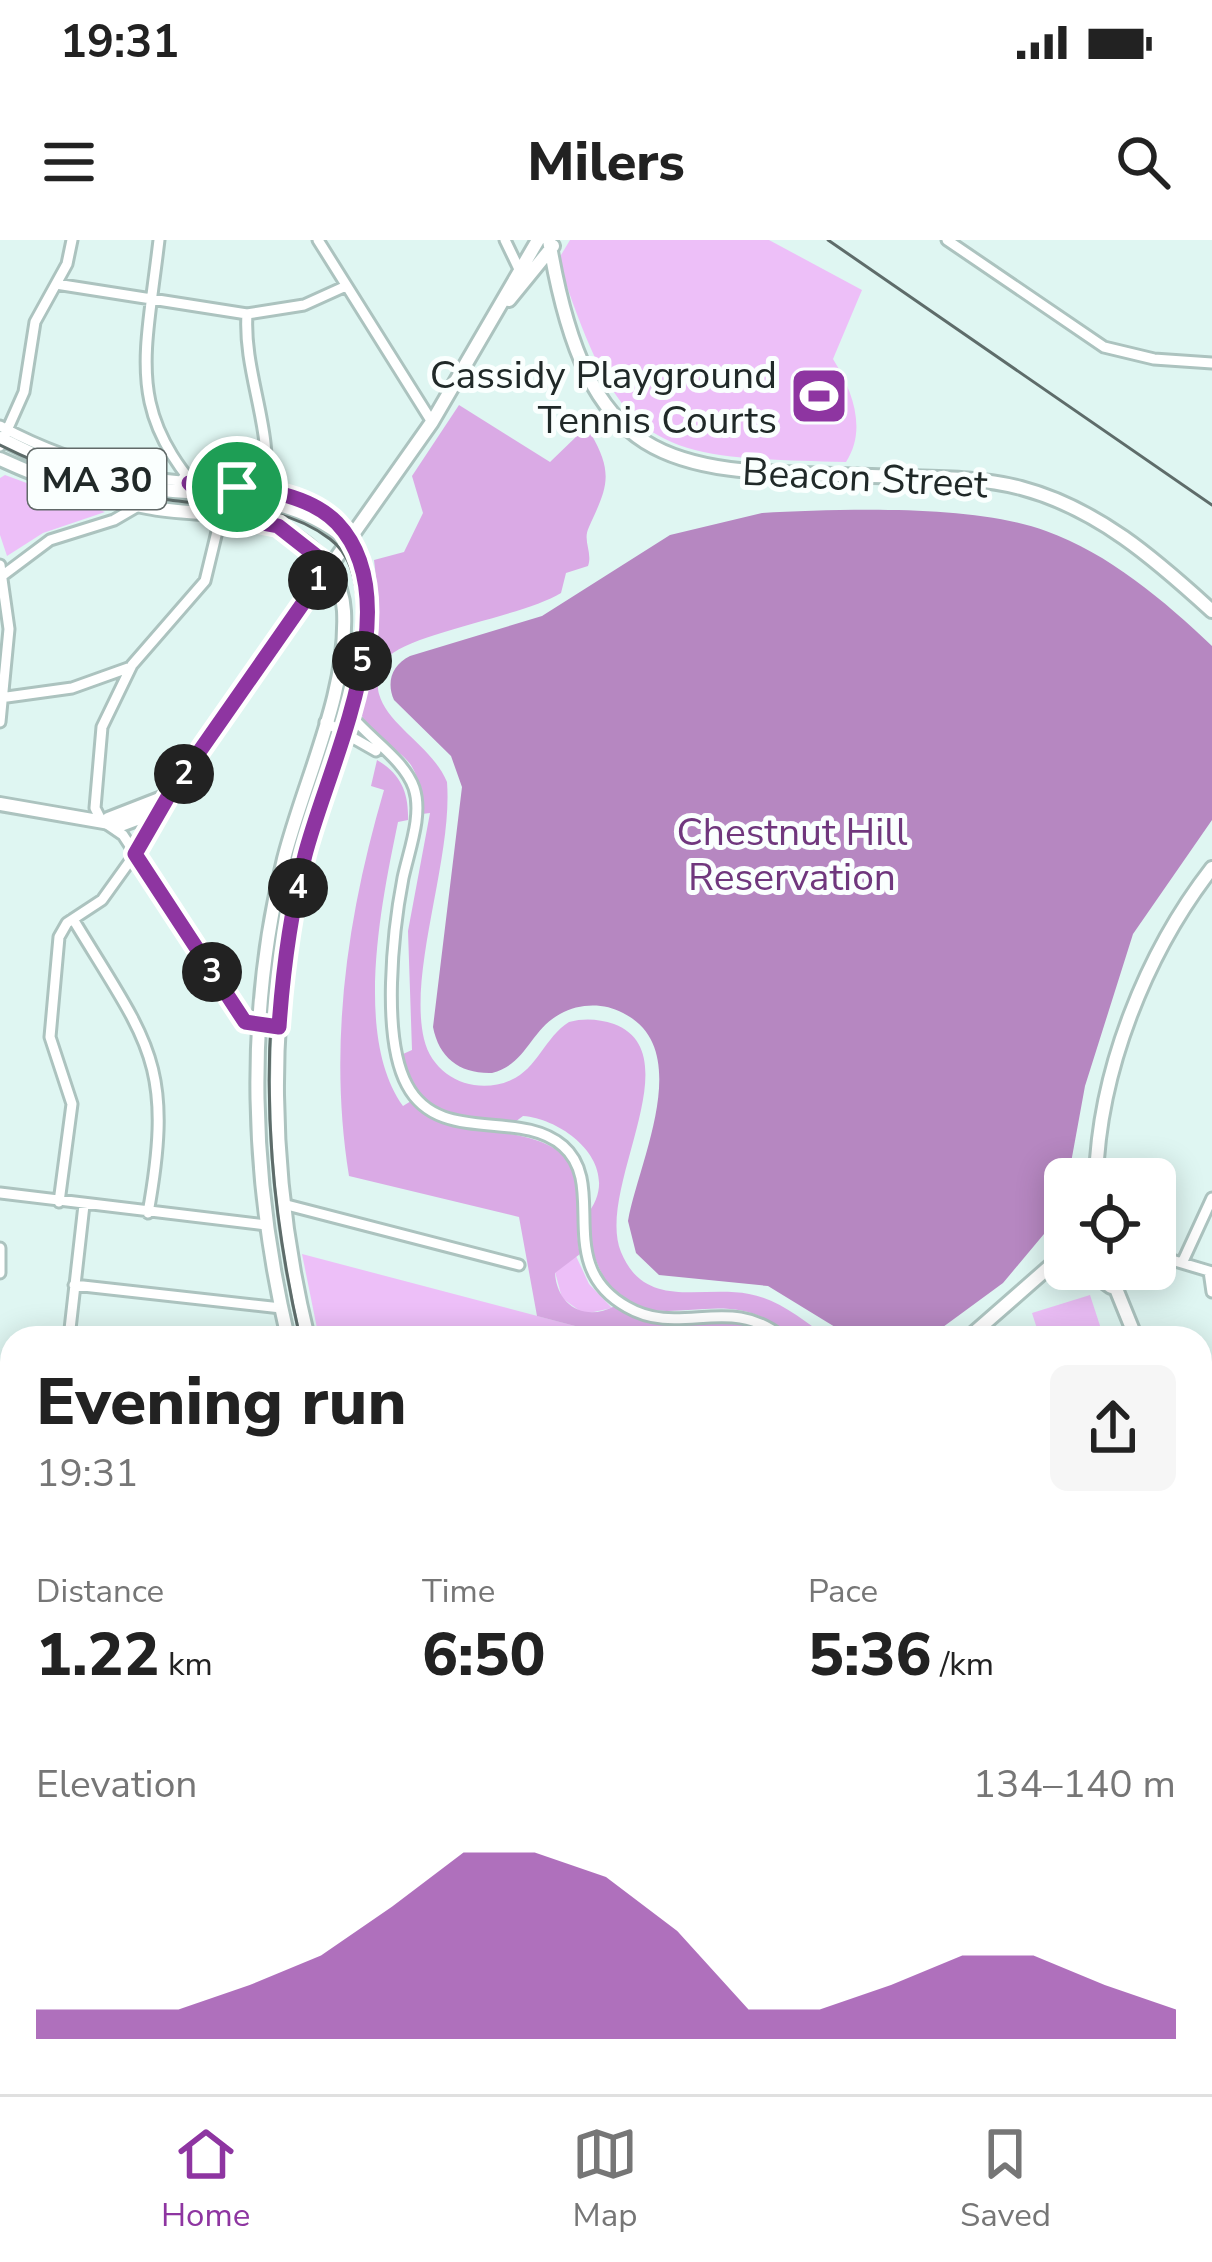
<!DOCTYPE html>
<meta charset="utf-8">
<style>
:root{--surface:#fff;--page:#f6f6f6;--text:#222;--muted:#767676;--line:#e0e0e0;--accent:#8e35a1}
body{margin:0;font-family:"Nunito Sans",sans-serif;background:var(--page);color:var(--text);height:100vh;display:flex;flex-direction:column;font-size:45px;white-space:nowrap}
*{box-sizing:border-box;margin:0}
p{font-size:39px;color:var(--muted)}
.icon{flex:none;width:66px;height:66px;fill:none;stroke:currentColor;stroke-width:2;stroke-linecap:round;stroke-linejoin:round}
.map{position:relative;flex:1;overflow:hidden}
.sheet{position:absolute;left:0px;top:1086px;width:1212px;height:768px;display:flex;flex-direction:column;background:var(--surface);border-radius:36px 36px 0 0;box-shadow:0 6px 30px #0003}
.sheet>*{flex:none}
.controls{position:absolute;left:1044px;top:918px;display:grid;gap:24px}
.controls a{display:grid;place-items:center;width:132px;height:132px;border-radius:18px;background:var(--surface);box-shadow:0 6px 30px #0003;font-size:60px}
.pin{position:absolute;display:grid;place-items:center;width:102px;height:102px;color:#fff;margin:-51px;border:6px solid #fff;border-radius:50%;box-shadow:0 3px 12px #0007}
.km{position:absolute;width:60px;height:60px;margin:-30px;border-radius:50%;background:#222;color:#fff;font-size:33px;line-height:60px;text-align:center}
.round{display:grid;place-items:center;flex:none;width:126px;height:126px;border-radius:18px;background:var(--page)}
.overview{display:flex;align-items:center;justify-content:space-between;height:204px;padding:0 36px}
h1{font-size:66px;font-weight:800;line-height:90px}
.figures{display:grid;grid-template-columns:repeat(3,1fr);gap:18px;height:204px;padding:12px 36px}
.figures div{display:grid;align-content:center}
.figures b{font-size:60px;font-weight:800}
.figures small{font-size:33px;font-weight:400}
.figures p{font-size:33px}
.chart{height:336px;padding:24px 36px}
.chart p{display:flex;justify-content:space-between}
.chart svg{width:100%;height:216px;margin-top:12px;fill:var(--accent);opacity:.7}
.status{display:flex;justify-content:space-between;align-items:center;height:84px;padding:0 60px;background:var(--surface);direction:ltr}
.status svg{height:33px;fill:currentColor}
header{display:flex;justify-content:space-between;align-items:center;height:156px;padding:0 36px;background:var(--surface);font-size:54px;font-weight:800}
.tab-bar{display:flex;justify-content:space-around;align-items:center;height:168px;border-top:3px solid var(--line);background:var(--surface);font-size:33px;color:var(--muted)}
.tab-bar a{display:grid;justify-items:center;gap:6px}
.tab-bar .active{color:var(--accent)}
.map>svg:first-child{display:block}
.green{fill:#edbff8}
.forest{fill:#daaae5}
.water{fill:#b687c1}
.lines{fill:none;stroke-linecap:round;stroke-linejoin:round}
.minor-casing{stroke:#acc3bf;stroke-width:15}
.major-casing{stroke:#acc3bf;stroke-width:18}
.minor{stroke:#fff;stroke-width:9}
.major{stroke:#fff;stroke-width:12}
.tram{stroke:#5e6c6a;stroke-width:3}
.route-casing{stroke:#fff;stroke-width:24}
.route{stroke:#8e35a1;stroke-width:15}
.labels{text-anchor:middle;stroke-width:10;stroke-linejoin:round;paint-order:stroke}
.shield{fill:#fafffe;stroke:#616968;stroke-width:3}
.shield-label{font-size:36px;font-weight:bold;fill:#202928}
.poi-label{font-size:39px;fill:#202928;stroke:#fafffe;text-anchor:end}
.street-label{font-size:39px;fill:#202928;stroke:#fafffe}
.park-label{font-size:39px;fill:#70377d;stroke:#fafffe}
</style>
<div class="status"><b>19:31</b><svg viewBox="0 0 49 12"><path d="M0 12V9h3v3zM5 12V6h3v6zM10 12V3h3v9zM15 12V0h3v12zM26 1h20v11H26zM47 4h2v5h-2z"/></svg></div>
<header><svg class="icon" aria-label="menu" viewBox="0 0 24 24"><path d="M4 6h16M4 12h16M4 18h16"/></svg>Milers<svg class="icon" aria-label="search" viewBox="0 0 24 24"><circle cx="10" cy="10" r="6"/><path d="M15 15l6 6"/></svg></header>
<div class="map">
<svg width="1212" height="1854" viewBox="0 0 1212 1854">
<rect width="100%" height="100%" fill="#dff6f2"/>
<path class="green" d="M570 0H769L862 50 833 119C853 151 867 190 846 222 650 218 622 213 558 20Z
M5 235 105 272 43 293 7 316 0 295V238Z
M302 1014 621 1098H319Z
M576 1016 589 1044 612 1068 584 1074 562 1058 555 1032Z
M1090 1055 1104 1098H1040L1032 1073Z"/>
<path class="forest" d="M459 165 550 222 579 194H591C615 235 606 249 589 287 582 301 593 312 588 326L566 333 561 353C522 377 408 393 386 419 379 427 376 444 379 454 388 486 432 506 447 542 453 618 408 731 424 799 433 838 476 856 511 840 537 829 545 797 569 782 584 778 599 779 614 784 693 814 595 949 621 1012 645 1071 701 1045 749 1054 779 1059 804 1081 829 1098H789C719 1018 613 1146 585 977 626 930 569 880 523 876L511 885C462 877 411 874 403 814L412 810 408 691 430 573 422 574C421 497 381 520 362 476 352 451 374 403 377 375 379 357 376 338 374 320L404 312 423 273 412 236Z
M377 520C401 534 409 553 408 580L398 582C382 660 353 796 403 866L411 861C451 903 552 879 572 929 581 954 574 987 580 1014L555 1033C557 1066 585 1082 615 1066 665 1101 726 1062 774 1098H621L537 1076 519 977 349 936C328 806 347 676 384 550L371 546Z
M12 1149V1298L0 1295V1169Z"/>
<path class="water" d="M762 273C841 269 973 264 1046 291 1108 313 1165 361 1212 406V580L1133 694 1085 846 1064 961 1049 988 1003 1043 928 1098H853L768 1046 659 1035 636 1013 628 981C638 923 696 809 623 773 604 763 580 763 560 774 530 790 527 824 492 833 460 834 439 818 433 787L462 547 451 516 394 460C386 442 392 425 410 416L542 376 670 295Z"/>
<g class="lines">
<g class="minor-casing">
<path id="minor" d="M159 0C144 128 123 175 221 275L205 341 132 425 102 487 95 568 101 580 123 595 245 782 279 787
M318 0 432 182
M505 0 518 27
M947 0 1104 107 1154 119 1212 123
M56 44 247 74 304 65 346 46
M247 74C243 134 275 192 264 251
M0 186C41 208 85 224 130 234 190 248 312 237 346 297
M0 206 24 152 35 82 67 24 72 0
M0 325 9 389 0 482
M2 336 50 300 114 280 138 266
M7 457 72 448 128 428
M349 473C368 498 404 519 414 548 423 575 409 610 403 638 393 690 381 797 407 845 439 906 519 868 563 906 609 946 552 1025 627 1067 680 1098 730 1053 783 1098
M325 482 376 511
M73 679C148 803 175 822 148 973
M0 953 266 985
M59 962 72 864 50 797 59 697 67 683 102 660 135 614
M283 964 519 1025
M0 1008V1033
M1155 1015 1212 1032
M1183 1021 1212 958
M1209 1031 1212 1052
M74 1045 281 1068
M69 1098 84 965
M1200 1426V1461
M1200 1481 1212 1497 1200 1511
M0 1574 12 1577
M0 1793 12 1813
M142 1842 151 1854
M218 1842V1854
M584 1842 595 1854
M17 1854 18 1842"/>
</g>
<g class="major-casing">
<path id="major" d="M549 0C591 252 685 229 903 237 943 238 983 238 1021 248 1097 268 1155 319 1212 371
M509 60 553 6
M0 198C38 217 76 236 118 244 191 258 275 246 338 293 364 312 370 344 369 374 366 454 326 535 306 611 265 771 269 939 308 1098
M0 219C48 241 95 258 147 267 197 277 253 268 297 297 324 315 342 338 344 371 348 454 304 540 284 619 245 776 251 941 288 1098
M0 564 121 585 158 571 432 182 538 0
M108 579 167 556
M135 614 158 573
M1096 939C1099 831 1146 713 1212 628
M1062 1025H1065
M1086 1029 1111 1047
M1108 1029 1136 1098
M968 1098 1065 1013
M1200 1241 1212 1267
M622 1842 633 1854"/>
</g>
<use href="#minor" class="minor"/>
<use href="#major" class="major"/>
<path class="tram" d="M828 0 1212 265
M0 205C52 231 107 249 164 259 221 269 280 261 330 299 400 351 317 542 299 611 288 652 279 694 275 736 261 859 273 978 300 1098"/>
</g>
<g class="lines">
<g class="route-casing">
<path id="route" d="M189 243C235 247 302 247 337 283 412 362 328 525 305 615 291 671 283 729 279 787L245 782 135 614 169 555 329 326 278 286 221 275Z"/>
</g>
<use href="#route" class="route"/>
</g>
<defs>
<g id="stadium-square" transform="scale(3)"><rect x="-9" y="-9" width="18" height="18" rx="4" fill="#8e35a1" stroke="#fafffe"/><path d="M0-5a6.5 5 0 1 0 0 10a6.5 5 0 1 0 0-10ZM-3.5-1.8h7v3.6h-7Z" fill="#fff"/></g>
</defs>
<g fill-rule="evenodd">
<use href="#stadium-square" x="819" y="156"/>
</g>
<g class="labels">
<rect class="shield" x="28" y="209" width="138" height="60" rx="9"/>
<g class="shield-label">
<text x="97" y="252">MA 30</text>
</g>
<g class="poi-label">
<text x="777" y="148">Cassidy Playground<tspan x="777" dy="45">Tennis Courts</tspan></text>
</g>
<g class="street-label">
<text transform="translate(865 237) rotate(3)" y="14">Beacon Street</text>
</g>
<g class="park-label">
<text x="792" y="605">Chestnut Hill<tspan x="792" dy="45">Reservation</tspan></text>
</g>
</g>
</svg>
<div class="controls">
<a><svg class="icon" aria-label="locate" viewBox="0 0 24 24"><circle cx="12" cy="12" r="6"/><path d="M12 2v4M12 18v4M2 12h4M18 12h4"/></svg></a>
</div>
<div class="pin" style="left:237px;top:247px;background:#1e9e55"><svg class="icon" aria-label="arrive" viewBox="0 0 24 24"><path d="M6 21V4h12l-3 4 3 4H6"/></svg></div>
<b class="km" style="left:318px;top:340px">1</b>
<b class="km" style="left:184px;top:534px">2</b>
<b class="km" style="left:212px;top:732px">3</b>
<b class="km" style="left:298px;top:648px">4</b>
<b class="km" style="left:362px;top:421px">5</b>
<section class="sheet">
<div class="overview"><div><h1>Evening run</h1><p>19:31</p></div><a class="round"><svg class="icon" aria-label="share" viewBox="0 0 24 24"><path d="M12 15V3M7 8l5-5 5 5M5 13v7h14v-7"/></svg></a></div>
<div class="figures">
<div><p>Distance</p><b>1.22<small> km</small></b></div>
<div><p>Time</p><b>6:50</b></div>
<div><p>Pace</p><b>5:36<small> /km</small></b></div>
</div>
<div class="chart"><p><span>Elevation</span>134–140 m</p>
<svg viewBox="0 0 160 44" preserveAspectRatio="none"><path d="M0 44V38L10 38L20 38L30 33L40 27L50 17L60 6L70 6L80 11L90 22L100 38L110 38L120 33L130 27L140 27L150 33L160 38V44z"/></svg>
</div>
</section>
</div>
<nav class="tab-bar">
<a class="active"><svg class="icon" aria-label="home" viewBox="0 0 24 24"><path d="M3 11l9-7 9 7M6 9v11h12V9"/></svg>Home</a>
<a><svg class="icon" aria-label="map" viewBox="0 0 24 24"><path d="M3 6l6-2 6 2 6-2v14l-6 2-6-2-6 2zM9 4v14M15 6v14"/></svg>Map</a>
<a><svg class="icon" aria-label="saved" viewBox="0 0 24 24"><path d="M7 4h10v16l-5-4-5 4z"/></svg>Saved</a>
</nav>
